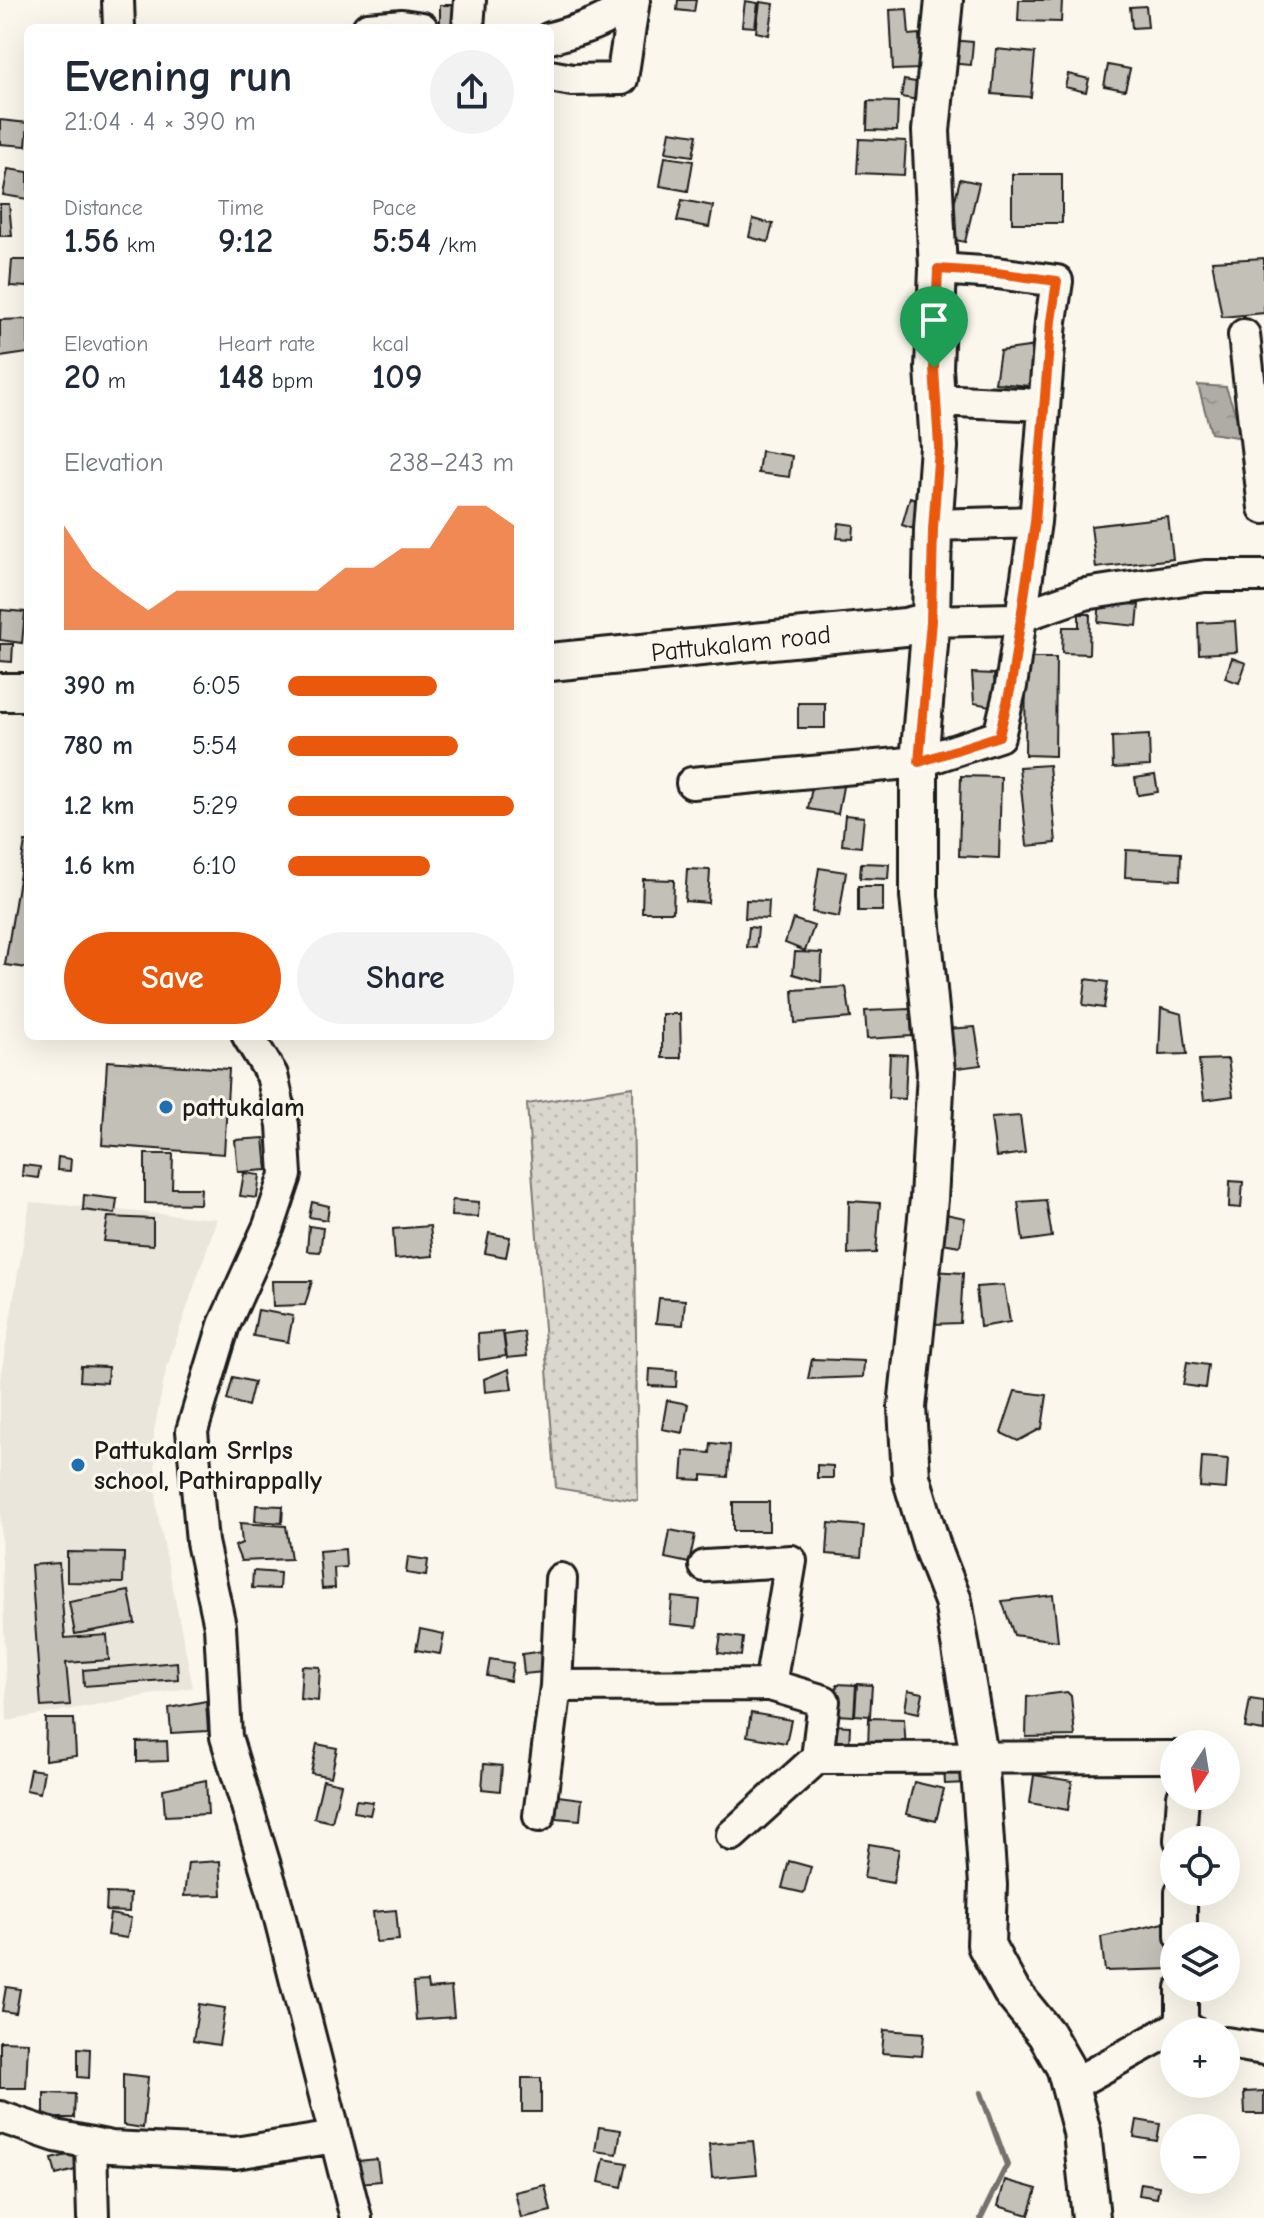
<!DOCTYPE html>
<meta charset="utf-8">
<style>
:root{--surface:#fff;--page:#f2f2f3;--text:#1f2937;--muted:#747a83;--accent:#ea580c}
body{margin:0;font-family:"Comic Neue",sans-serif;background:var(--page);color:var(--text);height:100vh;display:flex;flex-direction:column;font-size:30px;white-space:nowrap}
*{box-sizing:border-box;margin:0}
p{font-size:26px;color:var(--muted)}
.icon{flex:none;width:44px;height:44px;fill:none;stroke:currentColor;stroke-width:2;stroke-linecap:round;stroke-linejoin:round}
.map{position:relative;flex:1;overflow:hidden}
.sheet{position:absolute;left:24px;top:24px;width:530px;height:1016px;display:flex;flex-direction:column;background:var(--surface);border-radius:12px;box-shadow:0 8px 32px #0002}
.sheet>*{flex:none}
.needle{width:52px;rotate:192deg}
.tools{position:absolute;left:1160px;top:1730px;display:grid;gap:16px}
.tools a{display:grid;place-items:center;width:80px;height:80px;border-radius:50%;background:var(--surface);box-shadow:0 8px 32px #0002;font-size:40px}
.pin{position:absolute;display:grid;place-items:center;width:68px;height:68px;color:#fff;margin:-82px -34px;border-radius:50% 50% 50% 0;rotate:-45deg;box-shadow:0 0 8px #0007}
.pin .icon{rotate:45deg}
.round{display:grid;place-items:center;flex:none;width:84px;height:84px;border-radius:42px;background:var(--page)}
.overview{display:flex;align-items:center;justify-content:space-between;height:136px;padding:0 40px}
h1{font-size:44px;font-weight:700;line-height:60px}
.stats{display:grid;grid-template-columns:repeat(3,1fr);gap:12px;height:136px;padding:8px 40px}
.stats div{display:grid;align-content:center}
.stats b{font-size:34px;font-weight:700}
.stats small{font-size:22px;font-weight:400}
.stats p{font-size:22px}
.chart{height:224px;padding:16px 40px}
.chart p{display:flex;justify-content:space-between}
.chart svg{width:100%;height:144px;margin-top:8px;fill:var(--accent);opacity:.7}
.primary-button{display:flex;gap:16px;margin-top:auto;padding:16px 40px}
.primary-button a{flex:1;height:92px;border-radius:48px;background:var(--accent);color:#fff;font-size:32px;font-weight:700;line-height:92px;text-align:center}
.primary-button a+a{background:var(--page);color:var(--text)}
ul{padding:0 40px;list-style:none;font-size:26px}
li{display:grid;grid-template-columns:128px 96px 1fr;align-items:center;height:60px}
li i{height:20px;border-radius:10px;background:var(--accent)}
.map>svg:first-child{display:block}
.built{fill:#eae6dc}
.grass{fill:url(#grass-dots);stroke:#7b7a75;stroke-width:2}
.water{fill:url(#water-ripples);stroke:#74726e;stroke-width:2}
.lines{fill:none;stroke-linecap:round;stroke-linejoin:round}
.stream{stroke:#74726e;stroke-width:6}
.building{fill:#c3c0b8;stroke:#1c1c1c;stroke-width:2}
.minor-casing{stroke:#1c1c1c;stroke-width:36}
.major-casing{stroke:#1c1c1c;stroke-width:42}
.minor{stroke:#fbf7ec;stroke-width:30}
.major{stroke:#fbf7ec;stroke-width:36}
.route-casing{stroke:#fff;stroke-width:16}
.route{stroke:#ea580c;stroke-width:10}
.poi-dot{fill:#1f6fb2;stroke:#fbf7ec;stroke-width:3}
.labels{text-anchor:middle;stroke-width:6;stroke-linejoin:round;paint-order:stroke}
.street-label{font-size:26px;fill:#1c1c1c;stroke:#fbf7ec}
.poi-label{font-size:26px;font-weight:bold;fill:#1c1c1c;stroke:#fbf7ec;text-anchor:start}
</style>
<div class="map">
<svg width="1264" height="2218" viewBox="0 0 1264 2218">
<defs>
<pattern id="grass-dots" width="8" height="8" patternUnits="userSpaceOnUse" patternTransform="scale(2)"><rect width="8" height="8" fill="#dad7ce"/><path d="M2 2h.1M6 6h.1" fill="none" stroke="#bab8b0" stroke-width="1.8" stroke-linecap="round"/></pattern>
<pattern id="water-ripples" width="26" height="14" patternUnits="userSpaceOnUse" patternTransform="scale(2)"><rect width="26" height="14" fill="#afaca5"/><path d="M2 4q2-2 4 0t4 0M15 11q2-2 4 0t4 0" fill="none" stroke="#96938d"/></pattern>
</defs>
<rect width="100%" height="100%" fill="#fbf7ec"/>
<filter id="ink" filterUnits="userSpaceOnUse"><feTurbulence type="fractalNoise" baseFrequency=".0125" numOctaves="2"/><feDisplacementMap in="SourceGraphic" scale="16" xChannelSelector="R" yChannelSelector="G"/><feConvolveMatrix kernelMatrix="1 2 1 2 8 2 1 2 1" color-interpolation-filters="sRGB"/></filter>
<g filter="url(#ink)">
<path class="built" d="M30 1202 217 1219 166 1370 154 1431 157 1510 193 1687 7 1721 0 1500V1380Z"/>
<path class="grass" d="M633 1087 638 1501 556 1488 527 1104Z"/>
<path class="water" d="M1198 385 1226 387 1244 438 1211 433Z"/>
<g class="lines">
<path class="stream" d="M981 2093 1007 2165 981 2218"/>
</g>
<path class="building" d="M678 0H696L694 12 677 10Z
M1019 0H1062L1061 22 1018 21Z
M745 1 758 3 755 27 742 26Z
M760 2 774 4 769 35 756 32Z
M440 5H465V28H440Z
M1146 6 1148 27 1132 28 1130 7Z
M907 9 909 35 919 34 921 69 893 70 890 10Z
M950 40 973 42 971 65 947 63Z
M996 49 1035 53 1031 97 992 94Z
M1108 65 1130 69 1125 90 1104 86Z
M1068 74 1089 79 1086 92 1065 87Z
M904 80 921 83 918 100 901 97Z
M868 101 898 102 897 131 867 130Z
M0 120 28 123 26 146 0 144Z
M670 131 697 135 693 156 666 152Z
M859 139 906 141 904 175 857 173Z
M665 157 693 161 688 191 660 186Z
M8 169 28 172V199L3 195Z
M1012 174H1062V223H1012Z
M960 179 979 183 965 242 946 238Z
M682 200 713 206 709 227 677 221Z
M0 204H9L12 236H0Z
M753 219 773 224 768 242 749 237Z
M1264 258V313L1222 317 1212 261Z
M12 260H28V287L10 286Z
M28 319V353L0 357V320Z
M1036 346 1041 387 995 383 1000 351Z
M761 451 792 456 789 477 758 473Z
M910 497 925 502 917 530 902 525Z
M1168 517 1173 559 1096 568 1091 526Z
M839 523 854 525 853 539 837 538Z
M1100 601 1139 605 1137 626 1098 622Z
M1 610 25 612 22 643 0 640Z
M1079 614H1090L1089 654 1062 653 1063 627H1079Z
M1235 621 1237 652 1199 654 1198 623Z
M0 644H13L12 662 0 661Z
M1026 658H1056L1055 756 1025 755Z
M1232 658 1246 663 1239 683 1225 678Z
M972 673 994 674 996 707 974 703Z
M798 703H825V728H798Z
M1149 735 1150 766 1113 768 1112 737Z
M1049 765 1056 843 1027 846 1019 767Z
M1155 775 1158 792 1138 795 1135 778Z
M814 776 844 781 838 814 808 809Z
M961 776 1001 777 999 858 959 856Z
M845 815 864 817 861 847 842 845Z
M25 842H28V968L5 965Z
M1126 850 1181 853 1180 880 1125 877Z
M861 863 889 864 888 879 860 878Z
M819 868 846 872 839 917 812 912Z
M687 869 710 870 708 903 685 901Z
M643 879 674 880 673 912H642Z
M858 886H883V911H858Z
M746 900 769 901 768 919 745 918Z
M793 919 814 926 805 951 785 943Z
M749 927 758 928 756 948 747 947Z
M795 952 822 953 821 982 793 974Z
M1086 979 1108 982 1104 1008 1083 1005Z
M846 987 851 1018 795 1023 793 990Z
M1161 1008 1182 1014 1187 1054 1159 1055Z
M910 1009 912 1036 867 1039 865 1011Z
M662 1014H680L681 1058H662Z
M975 1027 981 1065 951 1069 946 1029Z
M890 1054 907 1055 905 1099 888 1098Z
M1228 1059 1233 1096 1204 1100 1199 1060Z
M107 1061 229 1069 224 1154 102 1145Z
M1020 1116 1025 1153 996 1157 991 1118Z
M264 1138 267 1170 238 1172 235 1140Z
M145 1154H173L172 1188H201L200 1204 145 1203Z
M58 1157 71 1159 70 1171 57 1170Z
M23 1165 40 1167 38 1178 22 1176Z
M244 1173 260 1175 257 1198 240 1196Z
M1230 1181 1243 1182 1241 1208 1229 1207Z
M84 1195 117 1199 115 1214 83 1210Z
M452 1200 479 1202 478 1217 451 1216Z
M1046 1200 1052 1237 1023 1241 1018 1202Z
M849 1201 880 1203 876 1253 848 1254Z
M312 1202 329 1206 327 1220 309 1217Z
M941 1213 965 1218 960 1246 936 1242Z
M108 1217 153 1219V1245L104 1241Z
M309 1226 323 1228 320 1252 307 1251Z
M430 1226 433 1256 395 1259 393 1229Z
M489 1233 510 1237 506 1257 485 1253Z
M933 1271 963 1273 960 1323 932 1324Z
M272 1281H312L305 1305 273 1306Z
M1004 1285 1010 1322 980 1327 976 1287Z
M659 1298 685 1300 683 1325 656 1323Z
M258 1310 293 1316 288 1342 253 1336Z
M503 1332 506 1356 479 1360 478 1334Z
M524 1332 527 1356 507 1358 504 1335Z
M812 1359 864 1361 863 1377 808 1379Z
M1187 1362 1208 1365 1205 1388 1183 1385Z
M81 1366 108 1367 107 1383 80 1381Z
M509 1369 512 1389 485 1392 484 1379Z
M650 1369 677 1371 676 1387 649 1386Z
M233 1377 254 1382 248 1406 227 1400Z
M1015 1391 1047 1395 1042 1428 1018 1441 1001 1433Z
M667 1400 688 1404 683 1433 662 1429Z
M711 1443 730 1445 728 1477 702 1475V1480L682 1479 684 1451 710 1453Z
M1202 1457 1228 1459 1226 1489 1200 1487Z
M817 1465 833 1466V1478H817Z
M733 1502H769V1531H733Z
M256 1505 283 1506 282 1523 255 1521Z
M240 1523 286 1526 291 1559 241 1561 235 1546 242 1543Z
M829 1523 864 1526 861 1557 827 1554Z
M670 1530 695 1535 689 1563 665 1558Z
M345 1549 346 1567 334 1568 335 1588 322 1589 319 1551Z
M67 1552 124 1553 123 1583 67 1582Z
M408 1557 428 1560 426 1576 406 1573Z
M59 1563 65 1638 107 1635 109 1660 66 1663 70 1705 41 1707 31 1565Z
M253 1571 280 1573 279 1589 252 1588Z
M129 1591 135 1623 75 1634 69 1602Z
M1053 1595 1058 1641 1014 1635 1002 1601Z
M672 1597 700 1600 697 1627 670 1624Z
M420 1629 444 1634 440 1654 416 1650Z
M721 1635 743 1638 741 1656 718 1653Z
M550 1650 553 1671 524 1674 522 1654Z
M490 1659 513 1663 510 1681 487 1676Z
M177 1662 178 1679 84 1686 83 1670Z
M302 1666 320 1667 318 1701 300 1699Z
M837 1684 856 1685 854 1716 835 1715Z
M857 1684 872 1685 870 1716 855 1715Z
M908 1690 923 1693 919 1713 905 1710Z
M1067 1692 1071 1696 1075 1736 1026 1737 1027 1697Z
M1250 1699 1264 1701V1731L1245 1728Z
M206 1701 208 1731 171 1733 169 1708Z
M751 1713 791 1720 786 1743 747 1736Z
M869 1718 904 1719 906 1750 868 1748Z
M46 1719H74L76 1756 45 1760Z
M830 1725 850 1726 849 1746H829Z
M167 1741 168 1761 137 1762V1742Z
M317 1744 337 1748 331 1777 311 1773Z
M484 1764 502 1766 500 1791 482 1789Z
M944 1765H968V1783L945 1784Z
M30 1769 44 1771 40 1793 26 1790Z
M1034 1775 1072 1781 1068 1810 1030 1803Z
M206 1780 208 1814 165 1816 163 1789Z
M323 1780 341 1784 332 1822 314 1818Z
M914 1782 944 1789 936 1821 906 1814Z
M558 1796 582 1799 580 1820 556 1818Z
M356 1800 373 1802 370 1815 354 1812Z
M869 1844 899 1849 893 1883 864 1878Z
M220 1861 222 1895 184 1896 188 1863Z
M789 1861 811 1867 804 1893 782 1888Z
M107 1893 130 1894 129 1912 106 1911Z
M396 1910 399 1940 376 1942 373 1912Z
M110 1914 131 1918 127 1938 107 1935Z
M1164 1923 1173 1969 1105 1971 1101 1937Z
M427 1982 428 1989 451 1987 454 2017 416 2020 413 1983Z
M6 1987 20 1989 16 2013 2 2011Z
M199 2004 225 2008 219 2045 193 2041Z
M884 2030 924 2033 922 2056 882 2053Z
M0 2041 28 2042 26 2088H0Z
M78 2048 90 2049 89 2078 78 2077Z
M123 2074 148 2077 143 2128 123 2125Z
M522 2078H541V2112H522Z
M1264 2091V2114H1245L1244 2092Z
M44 2093 75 2094 74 2118H44Z
M1137 2120 1160 2124 1157 2141 1134 2137Z
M599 2127 621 2130 617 2154 595 2151Z
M753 2141 757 2174 712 2178 709 2144Z
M75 2153 79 2169 56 2175 52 2159Z
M377 2159 380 2181 359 2183 358 2161Z
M604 2159 627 2163 622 2187 599 2182Z
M1005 2180 1037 2189 1029 2215 998 2206Z
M1141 2183 1159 2186 1157 2198 1139 2195Z
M545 2185 551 2211 521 2218 515 2192Z"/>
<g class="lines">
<g class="minor-casing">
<path id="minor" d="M118 0 119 28
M368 28 402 25 422 28
M468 28 470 0
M550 38C579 30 609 22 631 0
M550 76 572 80 622 79 634 0
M1244 335 1264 508
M936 400 1044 405
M933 525 1035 522
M931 621 1013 619 1085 594 1205 576H1264
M692 783 919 762 999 736 1011 686 1035 522 1051 321 1057 281 997 273 938 269
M248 1036 272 1075 283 1125 286 1175 269 1226 224 1325 192 1431 202 1542 220 1626 226 1737 274 1895 356 2218
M705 1566 791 1561 770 1685
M556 1686 561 1579
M539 1816 556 1686 770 1685 824 1701 817 1758 1174 1757
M732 1835 817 1758
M1180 1840 1183 1796
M1181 1892V1936
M1182 1988V2024L1193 2032
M1226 2043 1264 2049
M1070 2086 1182 2024
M0 2117 56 2136 111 2147 235 2153 335 2137
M91 2143 93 2218"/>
</g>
<g class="major-casing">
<path id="major" d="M944 0 931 131 938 269 934 368 939 447 933 529 931 621 919 762V896L936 1072 929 1199 907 1407 911 1477 933 1550 953 1601 979 1756 988 1885 986 1945 1011 1991 1046 2034 1065 2067 1082 2132 1091 2218
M550 662 905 627 931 621
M0 692H28"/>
</g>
<use href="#minor" class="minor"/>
<use href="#major" class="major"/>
</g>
</g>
<g class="lines" filter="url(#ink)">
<g class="route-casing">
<path id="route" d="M938 269 997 273 1057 281 1051 321 1035 522 1011 686 999 736 919 762 931 621 933 529 939 447 934 368Z"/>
</g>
<use href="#route" class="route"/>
</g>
<g class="poi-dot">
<circle cx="166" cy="1107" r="8"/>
<circle cx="78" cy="1465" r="8"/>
</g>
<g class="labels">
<g class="street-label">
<text transform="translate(741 643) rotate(-6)" y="9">Pattukalam road</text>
</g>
<g class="poi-label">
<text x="182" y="1116">pattukalam</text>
<text x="94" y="1459">Pattukalam Srrlps<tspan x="94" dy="30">school, Pathirappally</tspan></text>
</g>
</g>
</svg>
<div class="tools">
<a><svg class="needle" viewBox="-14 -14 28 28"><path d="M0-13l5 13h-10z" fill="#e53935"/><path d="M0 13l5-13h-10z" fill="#747a83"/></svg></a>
<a><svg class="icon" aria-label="locate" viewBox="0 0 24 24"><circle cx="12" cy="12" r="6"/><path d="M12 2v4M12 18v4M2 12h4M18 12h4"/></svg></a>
<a><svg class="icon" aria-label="layers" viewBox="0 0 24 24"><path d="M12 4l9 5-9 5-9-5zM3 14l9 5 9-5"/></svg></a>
<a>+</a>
<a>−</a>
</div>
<div class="pin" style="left:934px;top:368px;background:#1e9e55"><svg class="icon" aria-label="arrive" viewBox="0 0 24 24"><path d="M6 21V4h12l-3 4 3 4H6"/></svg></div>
<section class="sheet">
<div class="overview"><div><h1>Evening run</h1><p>21:04 · 4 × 390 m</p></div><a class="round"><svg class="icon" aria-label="share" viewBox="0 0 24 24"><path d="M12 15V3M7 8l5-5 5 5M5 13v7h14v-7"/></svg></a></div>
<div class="stats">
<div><p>Distance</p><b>1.56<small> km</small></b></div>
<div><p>Time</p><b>9:12</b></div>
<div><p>Pace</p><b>5:54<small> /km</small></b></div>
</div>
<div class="stats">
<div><p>Elevation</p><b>20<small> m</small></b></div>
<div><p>Heart rate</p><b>148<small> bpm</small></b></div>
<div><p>kcal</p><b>109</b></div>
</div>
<div class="chart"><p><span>Elevation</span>238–243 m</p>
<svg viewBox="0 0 160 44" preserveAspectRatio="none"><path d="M0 44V12L10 25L20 32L30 38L40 32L50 32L60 32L70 32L80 32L90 32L100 25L110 25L120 19L130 19L140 6L150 6L160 12V44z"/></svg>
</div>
<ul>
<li><b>390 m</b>6:05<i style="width:66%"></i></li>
<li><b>780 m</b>5:54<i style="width:75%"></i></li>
<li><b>1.2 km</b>5:29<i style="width:100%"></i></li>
<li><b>1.6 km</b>6:10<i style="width:63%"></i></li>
</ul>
<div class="primary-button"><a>Save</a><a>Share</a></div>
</section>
</div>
